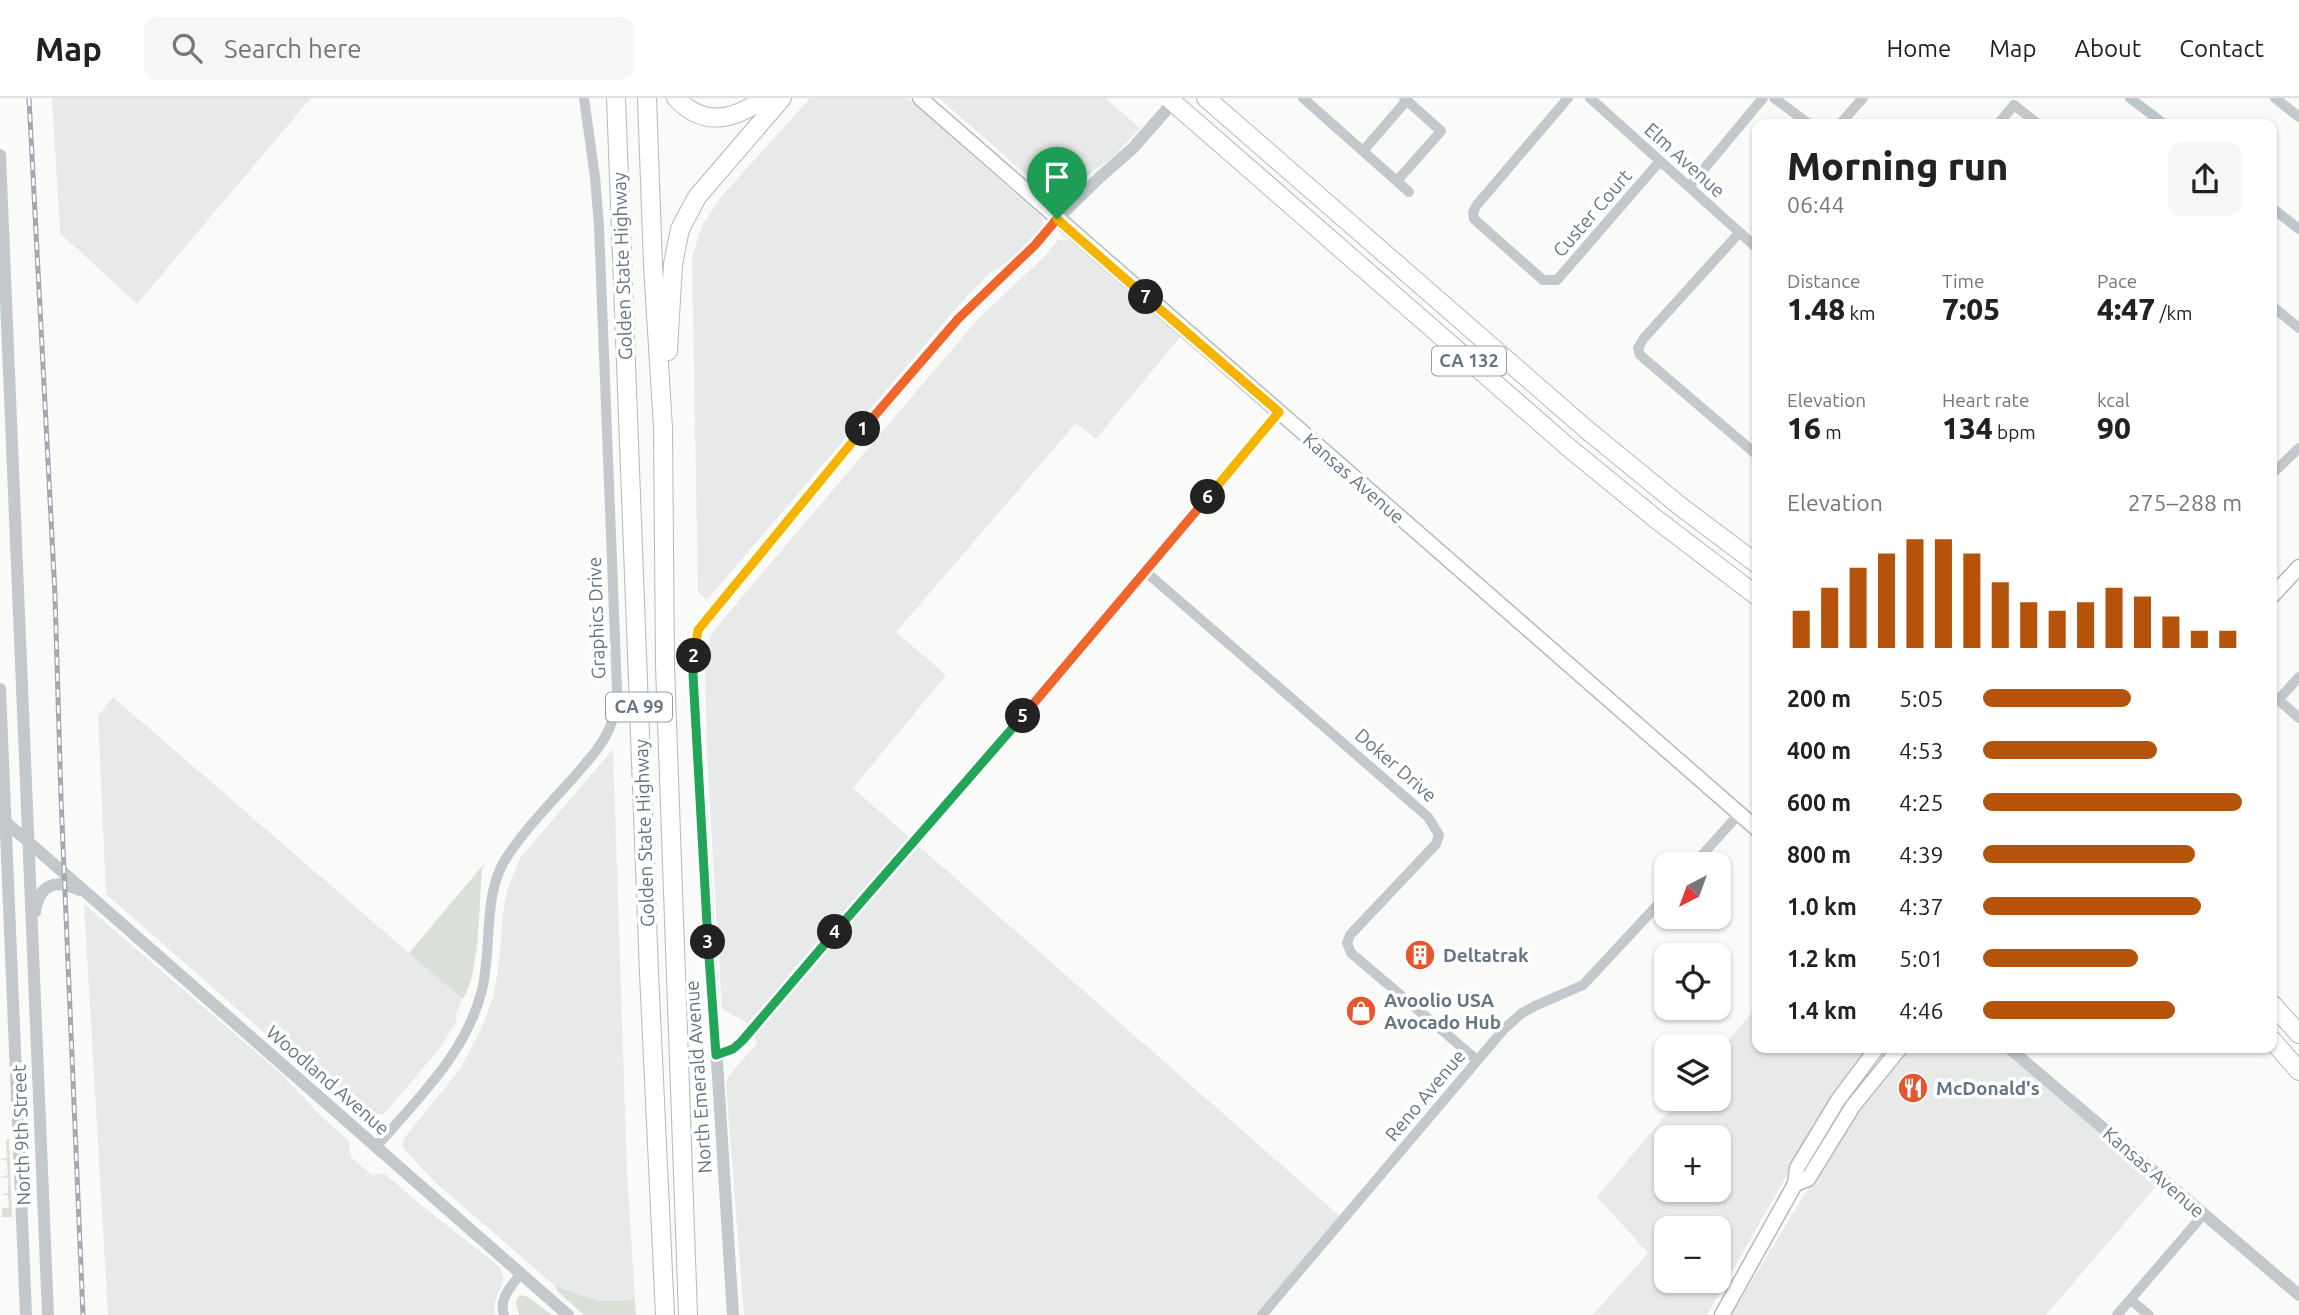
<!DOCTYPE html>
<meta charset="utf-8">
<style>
:root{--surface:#fff;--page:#f6f6f6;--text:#222;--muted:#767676;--line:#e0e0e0;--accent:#b45309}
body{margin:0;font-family:Ubuntu,sans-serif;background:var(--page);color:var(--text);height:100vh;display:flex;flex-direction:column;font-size:26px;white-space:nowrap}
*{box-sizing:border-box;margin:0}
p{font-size:23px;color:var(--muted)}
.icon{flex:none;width:38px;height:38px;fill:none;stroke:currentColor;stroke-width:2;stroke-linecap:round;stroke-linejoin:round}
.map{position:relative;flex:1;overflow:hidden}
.sheet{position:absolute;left:1752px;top:21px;width:525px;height:934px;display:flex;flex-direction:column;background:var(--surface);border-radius:14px;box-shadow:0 2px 5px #0004}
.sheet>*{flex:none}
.needle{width:46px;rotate:221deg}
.tools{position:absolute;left:1654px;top:754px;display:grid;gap:14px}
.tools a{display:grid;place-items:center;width:77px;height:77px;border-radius:14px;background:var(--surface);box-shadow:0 2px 5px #0004;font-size:35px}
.pin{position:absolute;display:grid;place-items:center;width:60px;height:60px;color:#fff;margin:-72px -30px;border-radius:50% 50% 50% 0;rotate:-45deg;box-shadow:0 0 7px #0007}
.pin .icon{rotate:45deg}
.km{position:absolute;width:35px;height:35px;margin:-18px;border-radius:50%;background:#222;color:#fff;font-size:19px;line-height:35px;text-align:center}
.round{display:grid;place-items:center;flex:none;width:74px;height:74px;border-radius:14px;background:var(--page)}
.head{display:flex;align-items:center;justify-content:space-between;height:119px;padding:0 35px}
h1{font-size:38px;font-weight:800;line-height:52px}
.metrics{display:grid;grid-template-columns:repeat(3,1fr);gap:10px;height:119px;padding:7px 35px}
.metrics div{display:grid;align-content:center}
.metrics b{font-size:30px;font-weight:800}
.metrics small{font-size:19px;font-weight:400}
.metrics p{font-size:19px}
.chart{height:196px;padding:14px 35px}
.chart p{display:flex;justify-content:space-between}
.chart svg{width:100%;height:126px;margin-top:7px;stroke:var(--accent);stroke-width:6}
ul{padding:0 35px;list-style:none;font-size:23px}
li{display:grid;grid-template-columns:112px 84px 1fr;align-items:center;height:52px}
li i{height:18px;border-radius:9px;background:var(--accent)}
header{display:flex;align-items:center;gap:42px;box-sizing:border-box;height:98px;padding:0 35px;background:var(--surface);border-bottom:2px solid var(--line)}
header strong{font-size:33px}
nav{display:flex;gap:38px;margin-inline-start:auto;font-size:24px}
.search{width:490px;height:63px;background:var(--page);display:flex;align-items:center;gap:18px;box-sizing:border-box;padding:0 24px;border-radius:14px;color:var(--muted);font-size:26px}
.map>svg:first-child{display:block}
.built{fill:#e8e9e9;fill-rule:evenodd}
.green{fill:#dadfd7}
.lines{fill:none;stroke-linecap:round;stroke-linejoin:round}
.canal{stroke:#bbc7cb;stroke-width:10}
.secondary-casing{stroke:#b3babf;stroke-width:17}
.motorway-casing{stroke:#b4b9bd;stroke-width:20}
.minor{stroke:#c3c8cc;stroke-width:10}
.tertiary{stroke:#c3c8cc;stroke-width:12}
.secondary{stroke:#fff;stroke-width:14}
.motorway{stroke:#fff;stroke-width:18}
.rail-casing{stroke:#a2aab0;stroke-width:5}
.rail{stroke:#fff;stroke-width:2.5;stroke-dasharray:8;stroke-linecap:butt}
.motorway-bridge-casing{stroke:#b4b9bd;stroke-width:20;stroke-linecap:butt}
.motorway-bridge{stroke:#fff;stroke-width:18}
.split-1-casing{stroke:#fff;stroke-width:14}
.split-2-casing{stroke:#fff;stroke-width:14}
.split-3-casing{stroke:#fff;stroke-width:14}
.split-4-casing{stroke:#fff;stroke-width:14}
.split-5-casing{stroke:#fff;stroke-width:14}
.split-6-casing{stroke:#fff;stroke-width:14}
.split-7-casing{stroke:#fff;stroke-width:14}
.split-8-casing{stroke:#fff;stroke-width:14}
.split-1{stroke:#f0652b;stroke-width:9}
.split-2{stroke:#f5b400;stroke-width:9}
.split-3{stroke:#22a559;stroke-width:9}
.split-4{stroke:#22a559;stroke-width:9}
.split-5{stroke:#22a559;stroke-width:9}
.split-6{stroke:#f0652b;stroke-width:9}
.split-7{stroke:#f5b400;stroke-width:9}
.split-8{stroke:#f5b400;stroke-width:9}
.labels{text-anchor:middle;stroke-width:7;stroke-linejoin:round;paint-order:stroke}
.shield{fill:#fff;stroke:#939fa8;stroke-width:2}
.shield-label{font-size:18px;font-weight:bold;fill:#657683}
.street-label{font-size:19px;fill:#657683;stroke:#fff}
.poi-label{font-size:19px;font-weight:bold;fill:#657683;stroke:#fff;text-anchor:start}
</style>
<header>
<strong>Map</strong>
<div class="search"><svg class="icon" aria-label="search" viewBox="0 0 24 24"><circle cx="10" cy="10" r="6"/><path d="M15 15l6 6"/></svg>Search here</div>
<nav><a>Home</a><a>Map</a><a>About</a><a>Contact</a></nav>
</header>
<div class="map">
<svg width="2299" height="1217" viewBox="0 0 2299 1217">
<rect width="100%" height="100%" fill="#fafaf8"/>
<path class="built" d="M52 0H311L137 206 60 135Z
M810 0H907L1042 119 1043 129 1010 162 989 176 959 207 707 502 698 494 692 158 703 126 722 98Z
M939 0H1105L1140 30 1112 60 1087 78 1066 101 1055 102Z
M1058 142H1069L1185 233 1096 341 1076 325 896 534 946 577 853 690 1343 1121 1261 1217H744L726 986 729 978 757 945 746 924 722 911 707 657 705 570 710 539 725 519 977 222 1044 159Z
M113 599 462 901 456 916 457 923 440 950 384 1016 366 1017 338 992 300 966 106 796 98 618Z
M613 651 627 1075 635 1202 599 1203 555 1188 435 1084 404 1051 402 1046 405 1039 461 970 484 925 494 896 498 873 504 807 508 790 521 759Z
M84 806 280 975 321 1018 349 1043 351 1059 372 1077 384 1075 416 1103 500 1169 504 1181 494 1206 495 1217H108Z
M1757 908V950H1868L1830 1002 1707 1217H1593L1648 1155 1597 1099 1679 1001H1718L1719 954ZM1666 1040H1718V1092H1666ZM1666 1130H1718V1183H1666Z
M1911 950H1999L2159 1085 2046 1217H1731L1845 1030Z"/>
<path class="green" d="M484 766 482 773C479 802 480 882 462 901L409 855Z
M9 1041 12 1119H2V1111L9 1109 8 1097H1L8 1095V1080L0 1079 8 1077 7 1063 0 1061 7 1060 6 1042Z
M555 1188 599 1203 635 1202 636 1217H584L557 1193Z
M521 1197 528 1199 552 1217H519L516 1206 517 1200Z"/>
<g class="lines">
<path class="canal" d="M2130 0 2164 26
M2272 110 2299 131"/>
<g class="secondary-casing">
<path id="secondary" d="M920 0 1757 731
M2272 498 2299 469
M1795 1086 1808 1081 1853 1008 1900 950
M1722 1217 1795 1086 1797 1070 1838 1002 1877 950"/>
</g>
<g class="motorway-casing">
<path id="motorway" d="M616 0 649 875 665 1217
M647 0 653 167 663 330 665 567 688 1217
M676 0C704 30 735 22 764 0
M1206 0 1586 331 1680 408 1757 466
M1190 19 1568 349 1656 421 1757 498
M668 253 673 166 680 131 697 99 782 0
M2272 906 2299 936
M2272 942 2299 973"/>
</g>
<path class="minor" d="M1303 0 1409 94
M1568 0 1476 108 1473 115 1474 121 1543 182H1557L1660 63
M1590 0 1757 150
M1774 0 1809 26
M2275 0 2299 19
M1840 26 1863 0
M1998 26 2014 7 2038 26
M1363 53 1407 2
M1397 83 1441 33 1404 0
M1689 89 1763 0
M1739 135 1644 240 1638 250 1640 257 1757 357
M2272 208 2299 230
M2272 376 2299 350
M1146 474 1428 719 1439 737 1436 746 1350 837 1347 845 1351 855 1477 962
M2272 596 2299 620
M2278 602 2299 579
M1694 766 1739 716
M716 957 733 951 742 943 1107 521 1279 314
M376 1049C417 1001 466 956 482 892 492 852 483 797 505 762 525 730 555 701 580 672 591 659 603 646 610 629 615 617 616 605 617 592L599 128 595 79 584 0
M2131 1202 2149 1217
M504 1217C498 1200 512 1188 521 1175
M1262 1217 1504 931 1522 915 1535 908 1583 887 1666 798
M2117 1217 2203 1117"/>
<path class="tertiary" d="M0 57 48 1217
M0 591 26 1217
M0 719 568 1217
M35 814C39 787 55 780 79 792
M2009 950 2299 1197
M733 1217 695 615 693 576 698 532 801 405 958 221 1035 147 1057 121 1100 79 1133 50 1177 0"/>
<use href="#secondary" class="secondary"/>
<use href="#motorway" class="motorway"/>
<g class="rail-casing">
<path id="rail" d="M29 0 55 497 61 700 83 1217"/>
</g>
<use href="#rail" class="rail"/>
<g class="motorway-bridge-casing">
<path id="motorway-bridge" d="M1168 0 1190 19"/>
</g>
<use href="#motorway-bridge" class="motorway-bridge"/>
</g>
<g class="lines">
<g class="split-1-casing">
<path id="split-1" d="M863 331 958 221 1035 147 1057 121"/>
</g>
<g class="split-2-casing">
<path id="split-2" d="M694 558 698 532 863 331"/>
</g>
<g class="split-3-casing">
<path id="split-3" d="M694 558 693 576 708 844"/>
</g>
<g class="split-4-casing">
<path id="split-4" d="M708 844 716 957 733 951 742 943 835 834"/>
</g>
<g class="split-5-casing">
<path id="split-5" d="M835 834 1023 618"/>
</g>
<g class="split-6-casing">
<path id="split-6" d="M1023 618 1208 399"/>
</g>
<g class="split-7-casing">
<path id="split-7" d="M1146 199 1279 314 1208 399"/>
</g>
<g class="split-8-casing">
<path id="split-8" d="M1057 121 1146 199"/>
</g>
<use href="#split-1" class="split-1"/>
<use href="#split-2" class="split-2"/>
<use href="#split-3" class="split-3"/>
<use href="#split-4" class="split-4"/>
<use href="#split-5" class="split-5"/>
<use href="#split-6" class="split-6"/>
<use href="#split-7" class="split-7"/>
<use href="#split-8" class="split-8"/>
</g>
<defs>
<g id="building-disc" transform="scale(1.575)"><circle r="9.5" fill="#e4572e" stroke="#fff"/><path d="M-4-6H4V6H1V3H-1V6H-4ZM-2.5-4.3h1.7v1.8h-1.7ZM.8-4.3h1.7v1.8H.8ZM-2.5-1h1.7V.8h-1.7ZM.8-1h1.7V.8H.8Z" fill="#fff"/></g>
<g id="shop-disc" transform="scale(1.575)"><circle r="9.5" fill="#e4572e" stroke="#fff"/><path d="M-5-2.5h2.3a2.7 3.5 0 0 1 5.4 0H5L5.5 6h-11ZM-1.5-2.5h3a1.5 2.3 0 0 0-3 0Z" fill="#fff"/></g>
<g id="restaurant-disc" transform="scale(1.575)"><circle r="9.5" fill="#e4572e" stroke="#fff"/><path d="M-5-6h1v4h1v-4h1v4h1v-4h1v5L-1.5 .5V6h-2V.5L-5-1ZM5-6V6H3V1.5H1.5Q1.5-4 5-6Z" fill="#fff"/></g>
</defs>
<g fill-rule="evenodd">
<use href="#building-disc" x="1420" y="857"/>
<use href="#shop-disc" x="1361" y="913"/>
<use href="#restaurant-disc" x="1913" y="990"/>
</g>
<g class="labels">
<g class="shield">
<rect x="1432" y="248.5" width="74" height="29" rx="5"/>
<rect x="606" y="594.5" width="66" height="29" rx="5"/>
</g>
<g class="shield-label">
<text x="1469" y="269">CA 132</text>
<text x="639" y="615">CA 99</text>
</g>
<g class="street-label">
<text transform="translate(1685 62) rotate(42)" y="7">Elm Avenue</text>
<text transform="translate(1592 115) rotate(-49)" y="7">Custer Court</text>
<text transform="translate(622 168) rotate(-92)" y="7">Golden State Highway</text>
<text transform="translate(1354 380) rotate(41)" y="7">Kansas Avenue</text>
<text transform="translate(596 520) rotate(-92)" y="7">Graphics Drive</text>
<text transform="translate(1396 667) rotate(41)" y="7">Doker Drive</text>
<text transform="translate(644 735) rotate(-92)" y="7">Golden State Highway</text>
<text transform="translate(698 979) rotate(-94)" y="7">North Emerald Avenue</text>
<text transform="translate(328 982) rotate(41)" y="7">Woodland Avenue</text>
<text transform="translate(1425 997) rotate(-50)" y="7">Reno Avenue</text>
<text transform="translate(21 1037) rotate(-92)" y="7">North 9th Street</text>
<text transform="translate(2154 1074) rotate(41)" y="7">Kansas Avenue</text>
</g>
<g class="poi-label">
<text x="1443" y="864">Deltatrak</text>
<text x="1384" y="909">Avoolio USA<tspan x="1384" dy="22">Avocado Hub</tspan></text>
<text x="1936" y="997">McDonald's</text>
</g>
</g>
</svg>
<div class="tools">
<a><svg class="needle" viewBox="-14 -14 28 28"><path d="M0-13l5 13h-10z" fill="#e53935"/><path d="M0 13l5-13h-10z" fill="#767676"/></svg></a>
<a><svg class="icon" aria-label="locate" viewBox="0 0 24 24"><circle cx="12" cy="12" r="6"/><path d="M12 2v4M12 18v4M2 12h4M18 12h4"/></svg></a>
<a><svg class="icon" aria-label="layers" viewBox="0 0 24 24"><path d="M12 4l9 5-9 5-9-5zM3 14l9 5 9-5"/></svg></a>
<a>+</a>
<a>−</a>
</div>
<div class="pin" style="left:1057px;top:121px;background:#1e9e55"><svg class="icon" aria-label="arrive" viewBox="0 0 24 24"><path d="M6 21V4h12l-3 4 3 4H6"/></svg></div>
<b class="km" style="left:863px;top:331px">1</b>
<b class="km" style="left:694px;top:558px">2</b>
<b class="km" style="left:708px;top:844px">3</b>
<b class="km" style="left:835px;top:834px">4</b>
<b class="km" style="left:1023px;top:618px">5</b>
<b class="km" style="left:1208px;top:399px">6</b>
<b class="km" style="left:1146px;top:199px">7</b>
<section class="sheet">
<div class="head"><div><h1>Morning run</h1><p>06:44</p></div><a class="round"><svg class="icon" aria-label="share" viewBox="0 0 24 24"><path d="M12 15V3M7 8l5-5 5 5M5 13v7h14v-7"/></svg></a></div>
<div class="metrics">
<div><p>Distance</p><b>1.48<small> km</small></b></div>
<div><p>Time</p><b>7:05</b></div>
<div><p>Pace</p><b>4:47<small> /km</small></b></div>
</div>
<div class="metrics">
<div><p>Elevation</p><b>16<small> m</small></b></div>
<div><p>Heart rate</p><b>134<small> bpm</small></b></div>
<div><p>kcal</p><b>90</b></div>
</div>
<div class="chart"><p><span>Elevation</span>275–288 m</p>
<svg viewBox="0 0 160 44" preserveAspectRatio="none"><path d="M5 44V31M15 44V23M25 44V16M35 44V11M45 44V6M55 44V6M65 44V11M75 44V21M85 44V28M95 44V31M105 44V28M115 44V23M125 44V26M135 44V33M145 44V38M155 44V38"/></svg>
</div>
<ul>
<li><b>200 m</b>5:05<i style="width:57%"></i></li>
<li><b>400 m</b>4:53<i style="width:67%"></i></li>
<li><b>600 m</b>4:25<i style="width:100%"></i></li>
<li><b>800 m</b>4:39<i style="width:82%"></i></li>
<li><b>1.0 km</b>4:37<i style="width:84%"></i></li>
<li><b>1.2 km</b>5:01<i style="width:60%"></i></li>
<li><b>1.4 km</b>4:46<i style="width:74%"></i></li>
</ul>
</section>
</div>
